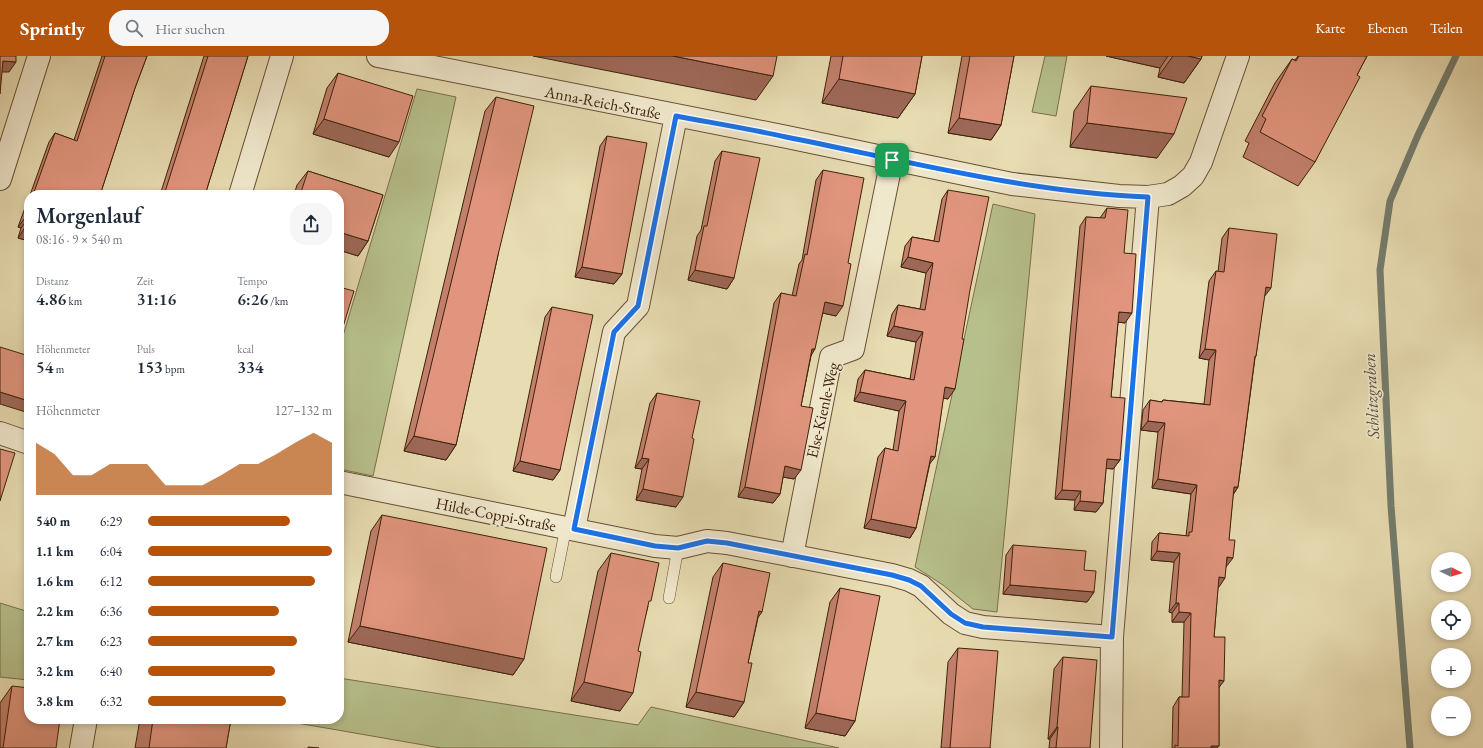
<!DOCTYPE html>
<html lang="de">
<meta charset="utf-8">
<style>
:root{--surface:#fff;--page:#f6f6f7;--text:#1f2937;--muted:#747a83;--accent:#b45309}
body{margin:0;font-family:"EB Garamond",serif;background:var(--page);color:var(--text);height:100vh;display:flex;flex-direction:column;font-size:15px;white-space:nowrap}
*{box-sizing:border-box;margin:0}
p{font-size:13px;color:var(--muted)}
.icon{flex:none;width:22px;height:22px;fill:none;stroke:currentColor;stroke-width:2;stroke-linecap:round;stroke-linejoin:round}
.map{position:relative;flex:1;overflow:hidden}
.panel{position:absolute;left:24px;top:134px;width:320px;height:534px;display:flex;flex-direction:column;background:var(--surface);border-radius:16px;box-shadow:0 2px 6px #0003}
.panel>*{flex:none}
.needle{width:26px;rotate:95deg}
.tools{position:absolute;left:1431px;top:496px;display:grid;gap:8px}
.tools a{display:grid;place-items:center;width:40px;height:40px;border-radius:50%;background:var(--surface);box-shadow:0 2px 6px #0003;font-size:20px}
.pin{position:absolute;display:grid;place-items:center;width:34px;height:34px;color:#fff;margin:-17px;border-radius:8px;box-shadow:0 2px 6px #0006}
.round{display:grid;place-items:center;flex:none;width:42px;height:42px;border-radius:16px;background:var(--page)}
.head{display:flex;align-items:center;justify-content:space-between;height:68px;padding:0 12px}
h1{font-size:22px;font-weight:600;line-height:30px}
.figures{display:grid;grid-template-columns:repeat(3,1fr);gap:6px;height:68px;padding:4px 12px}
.figures div{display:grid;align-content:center}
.figures b{font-size:17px;font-weight:600}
.figures small{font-size:11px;font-weight:400}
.figures p{font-size:11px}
.chart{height:112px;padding:8px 12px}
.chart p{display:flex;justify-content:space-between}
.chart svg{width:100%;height:72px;margin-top:4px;fill:var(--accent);opacity:.7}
ul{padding:0 12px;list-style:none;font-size:13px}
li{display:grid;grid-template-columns:64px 48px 1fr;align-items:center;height:30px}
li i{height:10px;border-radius:5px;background:var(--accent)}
header{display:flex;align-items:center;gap:24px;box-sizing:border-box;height:56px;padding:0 20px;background:var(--accent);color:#fff}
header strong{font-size:19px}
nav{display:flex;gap:22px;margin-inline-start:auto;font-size:14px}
.search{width:280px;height:36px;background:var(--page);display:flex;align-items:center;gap:10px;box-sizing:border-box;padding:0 14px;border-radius:16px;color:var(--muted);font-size:15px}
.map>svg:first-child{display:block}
.green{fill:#b7c08c;stroke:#7a704b}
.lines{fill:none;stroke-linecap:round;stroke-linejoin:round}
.stream{stroke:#747d6e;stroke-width:7}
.lane-casing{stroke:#685034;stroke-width:12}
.street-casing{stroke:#685034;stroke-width:24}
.lane{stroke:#f0e8cd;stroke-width:11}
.street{stroke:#f0e8cd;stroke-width:22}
.wall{fill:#c2806c;stroke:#3d210a}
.shaded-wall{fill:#9e6858;stroke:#3d210a}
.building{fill:#e1957e;stroke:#3d210a}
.route-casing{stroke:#fff;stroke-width:8}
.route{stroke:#1a73e8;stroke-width:5}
.labels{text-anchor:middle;stroke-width:3.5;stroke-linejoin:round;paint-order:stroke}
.street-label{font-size:16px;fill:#3d210a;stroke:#f0e8cd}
.water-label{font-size:17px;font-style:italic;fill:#584f3c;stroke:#f0e8cd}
</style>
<header>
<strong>Sprintly</strong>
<div class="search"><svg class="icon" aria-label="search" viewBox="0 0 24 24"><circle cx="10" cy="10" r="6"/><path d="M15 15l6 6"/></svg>Hier suchen</div>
<nav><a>Karte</a><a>Ebenen</a><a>Teilen</a></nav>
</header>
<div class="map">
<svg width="1483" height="692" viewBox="0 0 1483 692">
<rect width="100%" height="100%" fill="#e8dcb2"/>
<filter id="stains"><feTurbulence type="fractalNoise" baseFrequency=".005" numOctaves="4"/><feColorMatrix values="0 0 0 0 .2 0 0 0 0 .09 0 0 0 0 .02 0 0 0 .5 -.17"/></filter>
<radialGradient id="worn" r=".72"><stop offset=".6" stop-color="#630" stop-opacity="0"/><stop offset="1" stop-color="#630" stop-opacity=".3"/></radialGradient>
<path class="green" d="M1045 0H1067L1056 60 1032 56Z
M417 33 456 41 373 420 339 413V293Z
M993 148 1035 158 997 556 973 553 943 529 915 511Z
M0 547 29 556V624L0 621Z
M339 622 638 669 651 651 839 692H441L274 663H339Z"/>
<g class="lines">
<path class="stream" d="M1410 692 1391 450 1380 214 1390 145 1418 79 1456 0"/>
<g class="lane-casing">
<path id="lane" d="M556 521 566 471
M669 542 678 492"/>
</g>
<g class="street-casing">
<path id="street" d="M378 0 787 81 1012 128 1119 140 1148 141 1168 138 1182 130 1193 120 1201 106 1238 0
M0 123 39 0
M240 139 282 0
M0 377 29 387
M339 426 655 490 678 492 707 485 727 487 892 519 909 524 921 530 951 558 965 567 983 571 1112 581
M574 473 614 276 638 250 676 60
M792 500 831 301 853 293 892 103
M81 692 86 663
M1111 692 1112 581 1148 141"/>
</g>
<use href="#lane" class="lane"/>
<use href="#street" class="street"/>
</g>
<path class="wall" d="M102 0H147L135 32 100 139H30L49 86 55 77 74 84Z
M204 0H248L205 139H160Z
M831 0H922L915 38 898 62 822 47Z
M962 0H1014L1001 69 991 84 948 77Z
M1106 0H1202L1201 3 1184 27 1158 21 1160 12Z
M1298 0H1367L1357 19 1315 106 1298 130 1243 101 1249 87 1245 85 1275 27 1292 3 1295 4Z
M338 17 389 101 313 78 327 32Z
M1091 30 1157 102 1070 91 1074 55Z
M496 41 498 199 456 389 446 404 404 395 485 55Z
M607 80 622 218 614 228 575 221 600 90Z
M722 95 734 222 727 233 688 224 697 180 701 174 715 105Z
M823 114 836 260 823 257 811 300 801 350 794 423 783 421 780 438 773 447 738 441 774 247 781 237 792 240 799 208 802 204 816 124Z
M308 115 383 139 368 185 358 200 339 194V139H294L297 129Z
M948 134V343L943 342 935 401 930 407 916 472 910 482 864 472 878 401 885 392 893 394 899 355 854 345 858 323 865 314 910 323 916 286 887 280 892 258 898 249 920 253 926 217 901 211 905 190 912 181 934 185 942 143Z
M29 141V185L18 182 21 172 18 171Z
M1107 152 1124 197 1125 267 1118 266 1111 341 1120 404 1113 413 1106 412 1103 447 1096 456 1074 454 1075 444 1055 443 1080 170 1086 161 1100 162Z
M1229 172 1264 240 1256 300 1255 302 1238 431 1233 439 1226 511 1218 531 1214 581 1219 631V690L1217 692H1172L1173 651 1179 641H1182L1184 566H1172V557L1169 556 1174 506 1151 504 1152 486 1159 477 1186 480 1191 438 1152 432 1158 376 1141 374 1143 354 1150 344 1161 346 1163 344 1204 348 1209 304 1199 302 1209 225 1216 215 1218 216 1222 182Z
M552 251 560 414 553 424 513 415 545 261Z
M657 337 676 451 636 444 642 413 635 412 650 347Z
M382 459 524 603 513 619 348 586 371 475Z
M1013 489 1084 514 1094 536 1087 546 1003 538 1006 499Z
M611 497 648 550 620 655 571 645 598 515Z
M723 507 758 562 748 607 744 646 734 661 686 651 713 521Z
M840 532 855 665 845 680 805 672 830 546Z
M958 592 990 692H941L948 606Z
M1063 601 1090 692H1049L1050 683H1048L1054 613Z
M12 630 56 692H0V647Z
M140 663H231L226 692H135Z"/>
<path class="shaded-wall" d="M533 0H673L773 20 756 44Z
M1106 0H1168L1160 12Z
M1173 0H1188L1201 3 1184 27 1158 21Z
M3 5 16 6 9 16H0Z
M839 23 915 38 898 62 822 47Z
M959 62 1001 69 991 84 948 77Z
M324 63 399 86 389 101 313 78Z
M1087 67 1174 78 1157 102 1070 91Z
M25 162 28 163 21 172 18 171Z
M24 173 29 174V185L18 182Z
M339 176 368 185 358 200 339 194Z
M908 201 933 207 926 217 901 211Z
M582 211 622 218 614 228 575 221Z
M695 214 734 222 727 233 688 224Z
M1266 231 1271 232 1264 241Z
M29 235V239H27Z
M825 246 843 250 836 260 818 256Z
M1119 256 1132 257 1125 267 1112 265Z
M894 270 923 276 916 286 887 280Z
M812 293H815L809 303Z
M1205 293 1216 294 1209 304 1199 302Z
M945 331 955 333 948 343 938 341Z
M0 336 29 345V357L0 348Z
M860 336 906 345 899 355 854 345Z
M1148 365 1165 367 1158 376 1141 374Z
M414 380 456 389 446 404 404 395Z
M931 400 935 401 928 410Z
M642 402 649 403 642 413 635 412Z
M1107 403 1120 404 1113 413 1100 412Z
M520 405 560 414 553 424 513 415Z
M785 410 801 414 794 423 778 420Z
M1158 423 1197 429 1191 438 1152 432Z
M745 431 780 438 773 447 738 441Z
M1234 431H1238L1232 440Z
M643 433 683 441 676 451 636 444Z
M1062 434 1081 435 1075 444 1055 443Z
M1080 445 1103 447 1096 456 1074 454Z
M871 463 916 472 910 482 864 472Z
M1157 495 1180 497 1174 506 1151 504Z
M1227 501 1233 502 1226 511Z
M1219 521 1225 522 1219 531H1212Z
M1010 529 1094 536 1087 546 1003 538Z
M1176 547H1179L1172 557 1169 556Z
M759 555 762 556 752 570Z
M1179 556 1191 557 1184 566H1172Z
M360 570 524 603 513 619 348 586Z
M1219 624 1224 625 1217 634Z
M584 626 633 637 620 655 571 645Z
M696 636 744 646 734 661 686 651Z
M816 657 855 665 845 680 805 672Z
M1057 671H1058L1050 683H1048Z
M1211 690H1219L1217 692H1210Z"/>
<path class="building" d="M0 0H16V6L3 5 0 38Z
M105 0H147L135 32 100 139H33L55 77 77 85Z
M208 0H248L205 139H164Z
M673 0H777L773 20Z
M843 0H922L915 38 839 23Z
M970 0H1014L1001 69 959 62Z
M1188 0H1202L1201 3Z
M1299 0H1367L1357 19 1360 21 1315 106 1260 76 1266 63 1262 60 1292 3 1296 5Z
M338 17 413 40 399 86 324 63Z
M1091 30 1187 42 1174 78 1087 67Z
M496 41 534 50 498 199 456 389 414 380Z
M607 80 647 87 622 218 582 211Z
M722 95 760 102 734 222 695 214 704 170H707Z
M823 114 864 122 848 207 851 208 843 250 825 246 815 293H812L801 350 813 352 801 414 785 410 780 438 745 431 781 237 796 240 805 198 807 199Z
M308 115 383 139 368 185 339 176V139H300Z
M948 134 989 141 970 234 962 283H964L955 333 945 331 935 401 931 400 916 472 871 463 885 392 898 395 906 345 860 336 865 314 914 324 923 276 894 270 898 249 925 254 933 207 908 201 912 181 939 186Z
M29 149V174L24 173 28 163 25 162Z
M1107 152 1128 154 1124 197 1136 198 1132 257 1119 256 1111 341 1125 342 1120 404 1107 403 1103 447 1080 445 1081 435 1062 434 1086 161 1105 162Z
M1229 172 1277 178 1271 232 1266 231 1256 300H1255L1238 431H1234L1229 484H1235L1233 502 1227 501 1225 522 1219 521 1214 581H1225L1224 625 1219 624V690H1211V692H1175V689L1178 690 1179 641H1189L1191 557 1179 556V547H1176L1180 497 1157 495 1159 477 1189 480V476H1192L1197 429 1158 423 1165 367 1148 365 1150 344 1162 346 1163 344 1210 349 1216 294 1205 293 1216 215 1224 216Z
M339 231 354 235 339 284Z
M552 251 593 259 560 414 520 405Z
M0 291 29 300V345L0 336Z
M657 337 700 345 692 382 694 383 683 441 643 433 649 403 642 402Z
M0 393 15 397 0 445Z
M382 459 547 492 524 603 360 570Z
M1013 489 1086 495 1084 514 1096 515 1094 536 1010 529Z
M611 497 659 507 651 545H649L638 595 641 596 633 637 584 626Z
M723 507 770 517 762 556 759 555 748 607H752L744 646 696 636Z
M840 532 880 540 855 665 816 657Z
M958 592 998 595 990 692H950Z
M1063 601 1097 604 1090 692H1056L1058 671H1057Z
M12 630 29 632V663H60L56 692H3Z
M153 663H231L226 692H149Z
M308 691 319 692H308Z"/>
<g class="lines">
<g class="route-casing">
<path id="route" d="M676 60C713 67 750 73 786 81 907 105 1024 136 1148 141L1112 581 983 571 965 567 951 558 921 530 909 524 892 519 727 487 707 485 678 492 655 490 574 473 614 276 638 250Z"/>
</g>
<use href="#route" class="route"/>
</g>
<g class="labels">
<g class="street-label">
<text transform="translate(603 46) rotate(11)" y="6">Anna-Reich-Straße</text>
<text transform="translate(822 354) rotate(-77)" y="6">Else-Kienle-Weg</text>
<text transform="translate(496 458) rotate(11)" y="6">Hilde-Coppi-Straße</text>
</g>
<g class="water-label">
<text transform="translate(1371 340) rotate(-93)" y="6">Schlitzgraben</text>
</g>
</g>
<rect width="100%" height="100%" filter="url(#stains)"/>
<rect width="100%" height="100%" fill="url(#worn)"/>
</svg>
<div class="tools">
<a><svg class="needle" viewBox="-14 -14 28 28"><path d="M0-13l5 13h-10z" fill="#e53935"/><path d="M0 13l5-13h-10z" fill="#747a83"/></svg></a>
<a><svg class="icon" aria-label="locate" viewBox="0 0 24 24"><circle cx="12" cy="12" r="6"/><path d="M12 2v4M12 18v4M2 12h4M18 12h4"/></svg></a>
<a>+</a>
<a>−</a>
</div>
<div class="pin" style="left:892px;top:104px;background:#1e9e55"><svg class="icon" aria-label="arrive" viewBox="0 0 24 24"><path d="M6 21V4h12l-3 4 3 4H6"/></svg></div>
<section class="panel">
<div class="head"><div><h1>Morgenlauf</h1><p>08:16 · 9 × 540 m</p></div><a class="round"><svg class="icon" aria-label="share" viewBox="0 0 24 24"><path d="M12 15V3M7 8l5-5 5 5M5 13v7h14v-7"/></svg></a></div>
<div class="figures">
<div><p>Distanz</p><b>4.86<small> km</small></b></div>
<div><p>Zeit</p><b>31:16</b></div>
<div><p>Tempo</p><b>6:26<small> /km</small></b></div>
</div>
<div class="figures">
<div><p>Höhenmeter</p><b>54<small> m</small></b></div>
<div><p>Puls</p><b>153<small> bpm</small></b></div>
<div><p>kcal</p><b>334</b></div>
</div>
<div class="chart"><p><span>Höhenmeter</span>127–132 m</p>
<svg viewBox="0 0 160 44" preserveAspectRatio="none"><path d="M0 44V12L10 19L20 32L30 32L40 25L50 25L60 25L70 38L80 38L90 38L100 32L110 25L120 25L130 19L140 12L150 6L160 12V44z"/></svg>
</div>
<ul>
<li><b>540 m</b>6:29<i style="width:77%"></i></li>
<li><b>1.1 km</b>6:04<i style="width:100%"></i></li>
<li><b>1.6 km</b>6:12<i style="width:91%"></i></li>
<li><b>2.2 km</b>6:36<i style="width:71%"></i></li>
<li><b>2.7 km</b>6:23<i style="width:81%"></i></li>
<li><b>3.2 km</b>6:40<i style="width:69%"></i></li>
<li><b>3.8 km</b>6:32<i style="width:75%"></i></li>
</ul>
</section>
</div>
